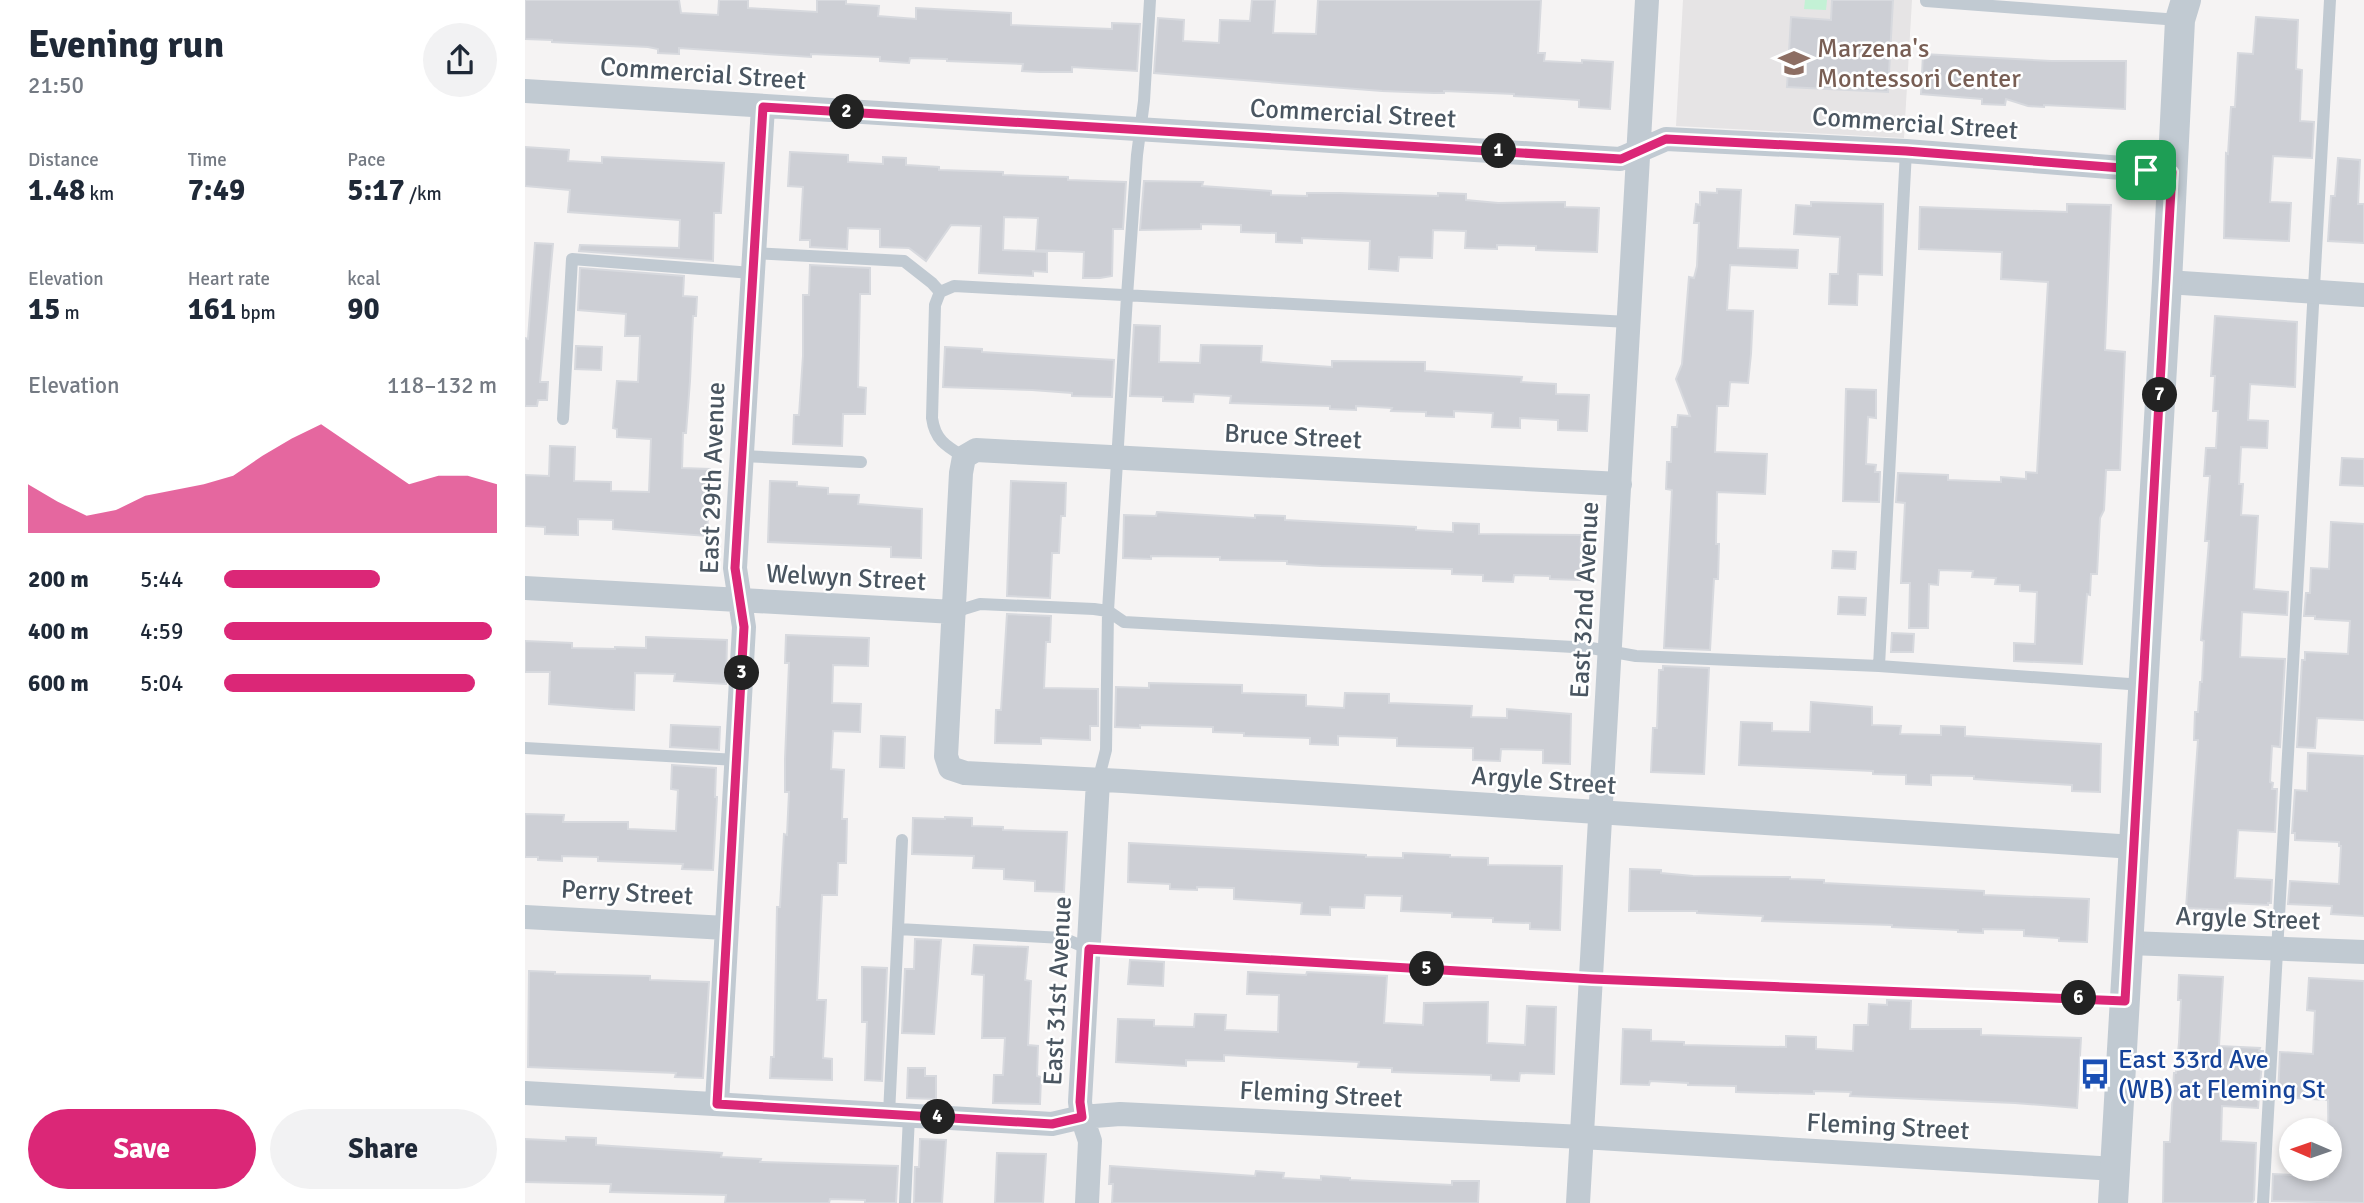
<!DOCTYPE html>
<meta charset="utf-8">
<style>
:root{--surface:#fff;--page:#f2f2f3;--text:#1f2937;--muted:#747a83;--accent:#db2777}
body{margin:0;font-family:Signika,sans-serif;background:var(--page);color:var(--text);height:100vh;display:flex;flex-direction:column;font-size:26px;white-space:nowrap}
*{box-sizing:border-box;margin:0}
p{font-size:23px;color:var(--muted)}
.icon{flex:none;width:38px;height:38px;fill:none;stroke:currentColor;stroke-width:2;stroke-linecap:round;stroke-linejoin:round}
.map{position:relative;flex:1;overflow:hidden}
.panel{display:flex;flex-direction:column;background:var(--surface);width:525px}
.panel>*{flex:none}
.needle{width:46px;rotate:272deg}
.fabs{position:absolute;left:1754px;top:1118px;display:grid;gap:14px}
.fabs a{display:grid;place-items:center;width:63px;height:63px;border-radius:50%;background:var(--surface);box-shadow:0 4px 10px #0003;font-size:35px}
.pin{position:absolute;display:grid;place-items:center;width:60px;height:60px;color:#fff;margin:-30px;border-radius:14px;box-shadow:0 4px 10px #0006}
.km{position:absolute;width:35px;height:35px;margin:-18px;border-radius:50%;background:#222;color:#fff;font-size:19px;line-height:35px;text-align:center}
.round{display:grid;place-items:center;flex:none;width:74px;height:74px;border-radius:37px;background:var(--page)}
.summary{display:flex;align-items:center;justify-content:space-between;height:119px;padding:0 28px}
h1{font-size:38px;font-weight:700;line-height:52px}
.figures{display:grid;grid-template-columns:repeat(3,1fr);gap:10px;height:119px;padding:7px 28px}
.figures div{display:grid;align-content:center}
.figures b{font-size:30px;font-weight:700}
.figures small{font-size:19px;font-weight:400}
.figures p{font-size:19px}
.chart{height:196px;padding:14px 28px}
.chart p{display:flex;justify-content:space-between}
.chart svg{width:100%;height:126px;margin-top:7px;fill:var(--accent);opacity:.7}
.cta{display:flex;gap:14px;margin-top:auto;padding:14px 28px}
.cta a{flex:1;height:80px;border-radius:42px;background:var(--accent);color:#fff;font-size:28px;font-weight:700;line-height:80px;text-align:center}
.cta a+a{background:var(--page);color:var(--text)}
ul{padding:0 28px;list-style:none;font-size:23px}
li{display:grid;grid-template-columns:112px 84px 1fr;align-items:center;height:52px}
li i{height:18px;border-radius:9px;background:var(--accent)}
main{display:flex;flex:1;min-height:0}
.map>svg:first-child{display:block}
.education{fill:#e6e4e5}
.green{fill:#c3f1d5}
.building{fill:#cdcfd5;stroke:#d7d9de;stroke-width:2}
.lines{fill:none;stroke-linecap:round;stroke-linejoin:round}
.service{stroke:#c1cad2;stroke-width:12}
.minor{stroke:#c1cad2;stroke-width:24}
.tertiary{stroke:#c1cad2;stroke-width:30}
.route-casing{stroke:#fff;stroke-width:14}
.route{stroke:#db2777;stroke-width:9}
.labels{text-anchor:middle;stroke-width:5;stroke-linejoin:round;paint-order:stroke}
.education-label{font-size:26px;fill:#785e54;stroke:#fff;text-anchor:start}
.street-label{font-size:26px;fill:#4a5661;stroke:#fff}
.transit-label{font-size:26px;fill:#164399;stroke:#fff;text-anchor:start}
</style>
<main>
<section class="panel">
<div class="summary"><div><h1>Evening run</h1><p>21:50</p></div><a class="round"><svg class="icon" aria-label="share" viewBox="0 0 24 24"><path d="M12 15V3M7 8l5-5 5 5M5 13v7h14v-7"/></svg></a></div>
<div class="figures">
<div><p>Distance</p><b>1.48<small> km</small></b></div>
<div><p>Time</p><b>7:49</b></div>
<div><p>Pace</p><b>5:17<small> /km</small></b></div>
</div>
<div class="figures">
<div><p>Elevation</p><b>15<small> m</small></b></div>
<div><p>Heart rate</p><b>161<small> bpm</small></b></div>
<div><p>kcal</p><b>90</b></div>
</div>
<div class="chart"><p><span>Elevation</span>118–132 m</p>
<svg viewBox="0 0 160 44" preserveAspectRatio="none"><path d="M0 44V27L10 33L20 38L30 36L40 31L50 29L60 27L70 24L80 17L90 11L100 6L110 13L120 20L130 27L140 24L150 24L160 27V44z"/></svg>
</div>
<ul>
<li><b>200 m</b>5:44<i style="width:57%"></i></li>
<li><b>400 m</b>4:59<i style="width:98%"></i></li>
<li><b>600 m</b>5:04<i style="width:92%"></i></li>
</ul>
<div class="cta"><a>Save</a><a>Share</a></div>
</section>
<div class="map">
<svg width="1839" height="1203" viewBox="0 0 1839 1203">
<rect width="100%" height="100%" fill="#f5f3f3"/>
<path class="education" d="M1158 0H1387L1379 138 1151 126Z"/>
<path class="green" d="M1280 0H1302L1301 10 1279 9Z"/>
<path class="building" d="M0 0H154L156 13 193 15 194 0H223V8L292 12V0H321V4L354 6 353 16 391 19V8L486 13V25L587 29V23L615 24 612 71 547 67V72H515L497 71 498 64 422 61V59L385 58 384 63 355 61V57L286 54V57L154 48V54L133 53V49L123 47 27 42V40L0 39Z
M727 0H750L748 33 791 34 793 0H1016L1013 53H1020L1019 61 1057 63V60L1088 62 1085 109 1054 107V100L989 96V94L919 91V93H909L857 91 629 73 633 18 659 20 658 41 694 43 695 20 725 21Z
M1307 0H1368L1363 92 1262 87 1266 17 1306 20Z
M1731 17 1773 20 1771 69 1777 70 1775 121 1789 122 1787 158 1748 156 1745 202 1766 203 1764 241 1699 238 1701 153 1703 154 1706 107H1710L1713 53 1728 54Z
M1398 54 1526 61H1601L1600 109 1519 105V107L1503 106 1481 99 1480 105 1457 104V99L1396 94Z
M0 147 44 150 43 161 77 163V157L199 163 196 213H189L188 261 54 251 55 245 154 248 155 220 43 212 45 190 0 186Z
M265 152 323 155V162L358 164V157L381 158V165L414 167V170L478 172V175L543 177V180L601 182 598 229H588L587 276 575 278H558L559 252 511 250 513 218 479 217 478 250 522 252V272L508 271V276L454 273 456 226 426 225 401 261 384 248 355 247V229L323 228 322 249 285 247V240H275L278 187 263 186Z
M1813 158 1835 160 1833 204H1839V243L1803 241 1806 196H1810Z
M619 181 678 182 677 186 746 191V195L782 196V193H815L913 196V193L941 194V200L973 203 1040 202V207L1074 208 1072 252 1011 250V246L972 245V249L940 248 941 231 908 230 907 258 874 257 873 271 844 269 845 241 777 238V243L751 242V233L716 232V225L676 224V229L615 230Z
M1192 189 1216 190 1213 248 1273 250 1272 268 1205 265 1202 310 1228 311 1226 354 1223 383 1205 382 1203 406H1192L1190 452 1242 454 1240 494 1192 492 1191 544H1194L1193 579H1189L1185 650 1139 648 1147 490 1141 489 1142 462H1146L1147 427H1152L1153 415 1165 416 1151 379 1157 364 1164 277 1169 278 1172 266 1174 223H1169L1171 204 1175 205V192L1192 193Z
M1286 202 1358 204 1357 275 1333 274 1332 305 1304 304 1305 274H1313L1315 237 1269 234 1271 205 1286 206Z
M1542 204 1586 205 1580 350 1600 352 1595 470H1581L1579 510 1575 518 1572 574H1566L1565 595 1562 594 1557 664 1489 661V643L1510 644 1512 592 1495 591V585L1470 584 1471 578 1447 577 1448 571 1414 570 1413 585 1404 584 1403 628H1384L1385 583H1376L1380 503 1371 502 1373 473 1423 475V480L1476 482V477L1501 479V472L1512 473 1523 282 1476 279 1477 252 1394 249 1395 207 1542 212Z
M10 243 28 244 15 382H23L22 400H13L12 406H0V338L3 339Z
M285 265 345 268V294H335L333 387 341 388 340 414H318L317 446 268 444 269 415H274L278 356V295H284Z
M55 268 159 276 158 296 172 297 171 316H168L165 381 161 433H158L157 468 185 469 182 536 88 529V520L53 519V535L20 534V527L0 526V475L24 476 25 446 50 447 49 481 86 482V491L124 492 126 439 92 437V429L88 428 92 381 113 382 115 336H100L101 314 53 310Z
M1690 316 1772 322 1770 387 1725 384 1723 420 1743 421 1742 448 1716 447 1714 484H1718L1716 515 1733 516 1729 589 1763 592 1762 615 1717 612 1715 657 1760 659 1755 747 1747 746 1745 782 1748 783 1747 789H1752L1750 832 1713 830 1710 878 1747 880 1746 903H1743V905L1704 903 1703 910 1661 908 1673 740H1669L1670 712H1673L1675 682H1677L1679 641 1676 640 1684 541H1680L1685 476H1679L1681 448H1691L1693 411H1688L1690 376H1686Z
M609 325 635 326 634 362 675 363 676 345 737 346 736 362 807 367V361L900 362V371L997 377 996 382 1031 384V394L1064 395 1062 431 1033 430V420L995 418V428L967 427 968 413 929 411V417L901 416V412L866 411 867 408 831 406V410L805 409V406L705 403 706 396 669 394 668 402 638 401V397L605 396Z
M51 346 77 347 76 370 50 369Z
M420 347 457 349V352L589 360 587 397 547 396V393L507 390 418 387Z
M1321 389 1351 390V418L1343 417 1341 464 1351 465 1350 472H1355L1354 502 1318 501Z
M1817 458 1839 459V486L1815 485Z
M245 481 272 482V486L303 488V494L334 495 333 504 397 509 396 558 366 557V547L243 542Z
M486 481 541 483 540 516H536L534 553H527L525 598 482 596Z
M632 512 730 518V515L760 516V520L891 527V530L928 532V523L954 524V534L1056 535 1055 580 1025 579V576L989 575 988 582 958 581V575L927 574V569L796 566 762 564V561L695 560V557L626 556V559L598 558 599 515 631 516Z
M1806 522 1839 524V720L1792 718 1790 748 1772 747 1777 660H1780V652L1823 654 1825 621 1790 619V616H1779L1781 593H1785L1786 568 1804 569Z
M1308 551 1331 552 1330 569 1307 568Z
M1314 597 1341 598 1340 615 1313 614Z
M482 614 526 616 525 642H521L519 688 573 689V726H565V740L516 738V744L470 743 471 710H476Z
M1367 633 1389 634 1388 652H1366Z
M261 635 344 638 343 666 308 665 307 703 336 704 335 732 308 731 306 769 319 770 317 819H322L321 863H313L312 895H297L292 1000H301L298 1058 307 1059V1080L245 1078 246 1057H249L252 907H255L259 834 262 835 264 792H260V759L264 663H260Z
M121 637 202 640 201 684 149 681 150 674 110 673 109 710 88 709 24 704 25 672H0V641L47 643V648L90 649V647L121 648Z
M1138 666 1184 668 1179 774 1126 772 1128 728H1132L1134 670H1138Z
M624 683 717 685V693L781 695V706L819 708 820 693 864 694V703L947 706 946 717 982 718V709L1046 714 1045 764 1018 763V750L976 749 975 761 948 760V748L872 746V738L813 736V745L785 744V738L719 736V733L688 732V727L615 725V728L590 727 591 687 624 688Z
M1286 702 1347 707V725L1376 726 1375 734 1416 735V726L1440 727V736L1576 744 1575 792 1547 791V785L1449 779V776L1406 775V785L1381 784V775L1348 774V771L1214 765 1216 722 1247 723V731L1285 732Z
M146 725 195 727 194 750 145 747Z
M356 736 380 737 379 768 355 767Z
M1783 753 1839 756V916L1806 914 1807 906 1763 904 1765 881 1814 884 1816 846H1814V842L1770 840V833H1767L1770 790 1782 791Z
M147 765 191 768 190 797H192L188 870 157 869 158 864 73 861V857L37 856V861L13 860V857H0V814L39 815 38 822H103V829L151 831 153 790 146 789Z
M420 817 447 818V826L478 827V830L542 832 539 892 510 891V881L479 879V869L448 868 449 856 387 854 388 818 420 819Z
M604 843 841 855V857L878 858V853L925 855V857L963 858V865L1037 866 1035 930 1005 929V923L968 922V918L927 917V913L876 911 877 896 840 895 839 908 805 907V915L776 914 777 903 709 899V888L672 887V890L645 889V884L603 882Z
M1105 869 1136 870V873L1168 876 1265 877V879L1299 880V883L1459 891V895L1564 899 1562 942 1534 941V938L1499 936V930L1458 929V933L1433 932V930L1367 927V925L1237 921 1238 916 1172 913V911H1104Z
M390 939 416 940 409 1034 377 1033 380 969H389Z
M449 945 503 947 500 980 506 981 503 1045 513 1046 512 1076 516 1077 515 1104 468 1103 469 1075H478L480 1038H457L459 975 447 974Z
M605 960 639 962 638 986 603 984Z
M337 967 362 968 357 1081 340 1080 342 1022H337Z
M4 971 30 972V974L125 976V980L184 982 178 1078 150 1077 151 1073 3 1067Z
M723 972 781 975 782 972 862 976 859 1023 898 1025 899 1003 963 1002 962 1043 1000 1045 1002 1006 1031 1007 1029 1074 995 1073 994 1081 966 1080V1075L867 1072V1068L833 1067 834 1062 699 1055V1061L661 1060V1066L591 1062 593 1019 629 1020V1026L669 1027 670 1014 701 1015 700 1030 753 1032 754 995 722 994Z
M1654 975 1698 977 1694 1046 1735 1048 1734 1051H1738L1733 1108 1697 1106 1696 1141 1731 1143 1729 1200 1727 1203H1638L1639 1142H1645L1649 1073H1651L1654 1042 1656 1000H1653Z
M1784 978 1839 981V1203L1747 1201 1748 1174 1803 1177 1804 1169 1803 1100 1753 1097 1755 1052 1788 1054 1790 1011 1782 1010Z
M1362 1000 1386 1001 1385 1029H1456V1035L1556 1038 1552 1108 1490 1103 1325 1096 1326 1092 1289 1091V1094L1211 1092V1086L1163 1085V1083L1125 1081 1124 1085 1096 1084 1098 1029 1126 1030V1041L1159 1042V1045L1261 1047V1036L1291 1037V1049L1328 1051 1329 1025H1343L1344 1004 1362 1005Z
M383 1068H400V1076H411V1099L382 1098Z
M41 1137 71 1138V1145L197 1153 196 1157 236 1159 235 1162 373 1166 371 1203H340V1200L305 1199 304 1203H200L201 1195 85 1192 86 1184 0 1182V1139L41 1141Z
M395 1139 421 1140 417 1203H389L390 1167H394Z
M472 1153 521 1154 518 1203H470Z
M585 1166 730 1176 731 1171 759 1173 758 1178 796 1180V1176L825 1178V1180L927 1185V1181H954L953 1203H587L588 1184H584Z"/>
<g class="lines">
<path class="service" d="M1401 1 1654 20
M228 253 379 261 407 283 415 292
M38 419 47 259 227 273
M217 456 336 462
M439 457C421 446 410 440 407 418L410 305 415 292 429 286 1104 322
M429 612 455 604 569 609 583 611 599 622 1066 648 1111 656 1354 666 1618 685
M1354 666 1381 151
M0 748 212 760
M573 781 581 750 583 611 602 296 612 155 619 101 625 0
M373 929 377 840
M364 1114 373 929 538 938 564 949 1067 979 1600 1001
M380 1203 384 1116
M1738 1203 1805 0"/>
<path class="minor" d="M0 91 1095 159 1141 139 1381 151 1648 172
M1642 282 1839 295
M1095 484 451 450 439 457 436 473 421 756 425 768 440 773 598 781 1609 847
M0 588 429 612
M0 917 201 928
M1604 943 1839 952
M0 1093 527 1124 557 1117 595 1114 1057 1137 1591 1169
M192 1103 219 627 210 568 238 107
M562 1203 565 1141 557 1117 555 1102 573 781
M1053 1203 1122 0"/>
<path class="tertiary" d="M1588 1203 1642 282 1655 20 1661 0"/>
</g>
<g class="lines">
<g class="route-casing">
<path id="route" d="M238 107 1096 159 1141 139 1381 151 1647 172 1600 1001 1067 979 564 949 555 1102 557 1117 527 1124 192 1104 219 627 210 568Z"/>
</g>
<use href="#route" class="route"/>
</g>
<defs>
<g id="school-bare" transform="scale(2.415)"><path d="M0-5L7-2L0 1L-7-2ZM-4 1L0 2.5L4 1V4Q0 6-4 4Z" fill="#8d6e63" stroke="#fff" stroke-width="2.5" paint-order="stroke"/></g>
<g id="bus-bare" transform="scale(2.415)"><path d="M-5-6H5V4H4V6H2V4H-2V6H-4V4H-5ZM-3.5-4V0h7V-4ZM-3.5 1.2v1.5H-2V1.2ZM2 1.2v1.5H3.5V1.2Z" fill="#1a4fb4" stroke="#fff" stroke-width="2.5" paint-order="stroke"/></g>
</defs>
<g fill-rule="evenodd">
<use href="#school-bare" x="1269" y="63"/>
<use href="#bus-bare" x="1570" y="1074"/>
</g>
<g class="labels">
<g class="education-label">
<text x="1292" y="57">Marzena's<tspan x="1292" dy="30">Montessori Center</tspan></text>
</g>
<g class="street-label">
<text transform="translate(178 73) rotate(4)" y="9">Commercial Street</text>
<text transform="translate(828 113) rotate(3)" y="9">Commercial Street</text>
<text transform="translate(1390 123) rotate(4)" y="9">Commercial Street</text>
<text transform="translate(768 436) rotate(3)" y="9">Bruce Street</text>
<text transform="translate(187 478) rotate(-88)" y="9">East 29th Avenue</text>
<text transform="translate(321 577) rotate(3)" y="9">Welwyn Street</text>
<text transform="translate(1059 600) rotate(-87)" y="9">East 32nd Avenue</text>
<text transform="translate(1019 780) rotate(4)" y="9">Argyle Street</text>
<text transform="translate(102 892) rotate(3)" y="9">Perry Street</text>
<text transform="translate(1723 918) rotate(2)" y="9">Argyle Street</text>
<text transform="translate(532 991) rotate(-87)" y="9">East 31st Avenue</text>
<text transform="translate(796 1094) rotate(3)" y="9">Fleming Street</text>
<text transform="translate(1363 1126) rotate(3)" y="9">Fleming Street</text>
</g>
<g class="transit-label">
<text x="1593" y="1068">East 33rd Ave<tspan x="1593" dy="30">(WB) at Fleming St</tspan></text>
</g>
</g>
</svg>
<div class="fabs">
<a><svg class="needle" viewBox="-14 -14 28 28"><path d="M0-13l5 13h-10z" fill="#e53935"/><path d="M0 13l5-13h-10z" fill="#747a83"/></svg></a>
</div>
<div class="pin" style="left:1621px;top:170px;background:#1e9e55"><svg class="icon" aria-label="arrive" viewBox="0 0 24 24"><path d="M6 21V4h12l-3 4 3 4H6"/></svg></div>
<b class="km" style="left:974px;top:151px">1</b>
<b class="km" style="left:322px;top:112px">2</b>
<b class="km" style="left:217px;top:673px">3</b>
<b class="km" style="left:413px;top:1117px">4</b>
<b class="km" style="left:902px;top:969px">5</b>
<b class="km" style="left:1554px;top:998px">6</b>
<b class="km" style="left:1635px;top:395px">7</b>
</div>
</main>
